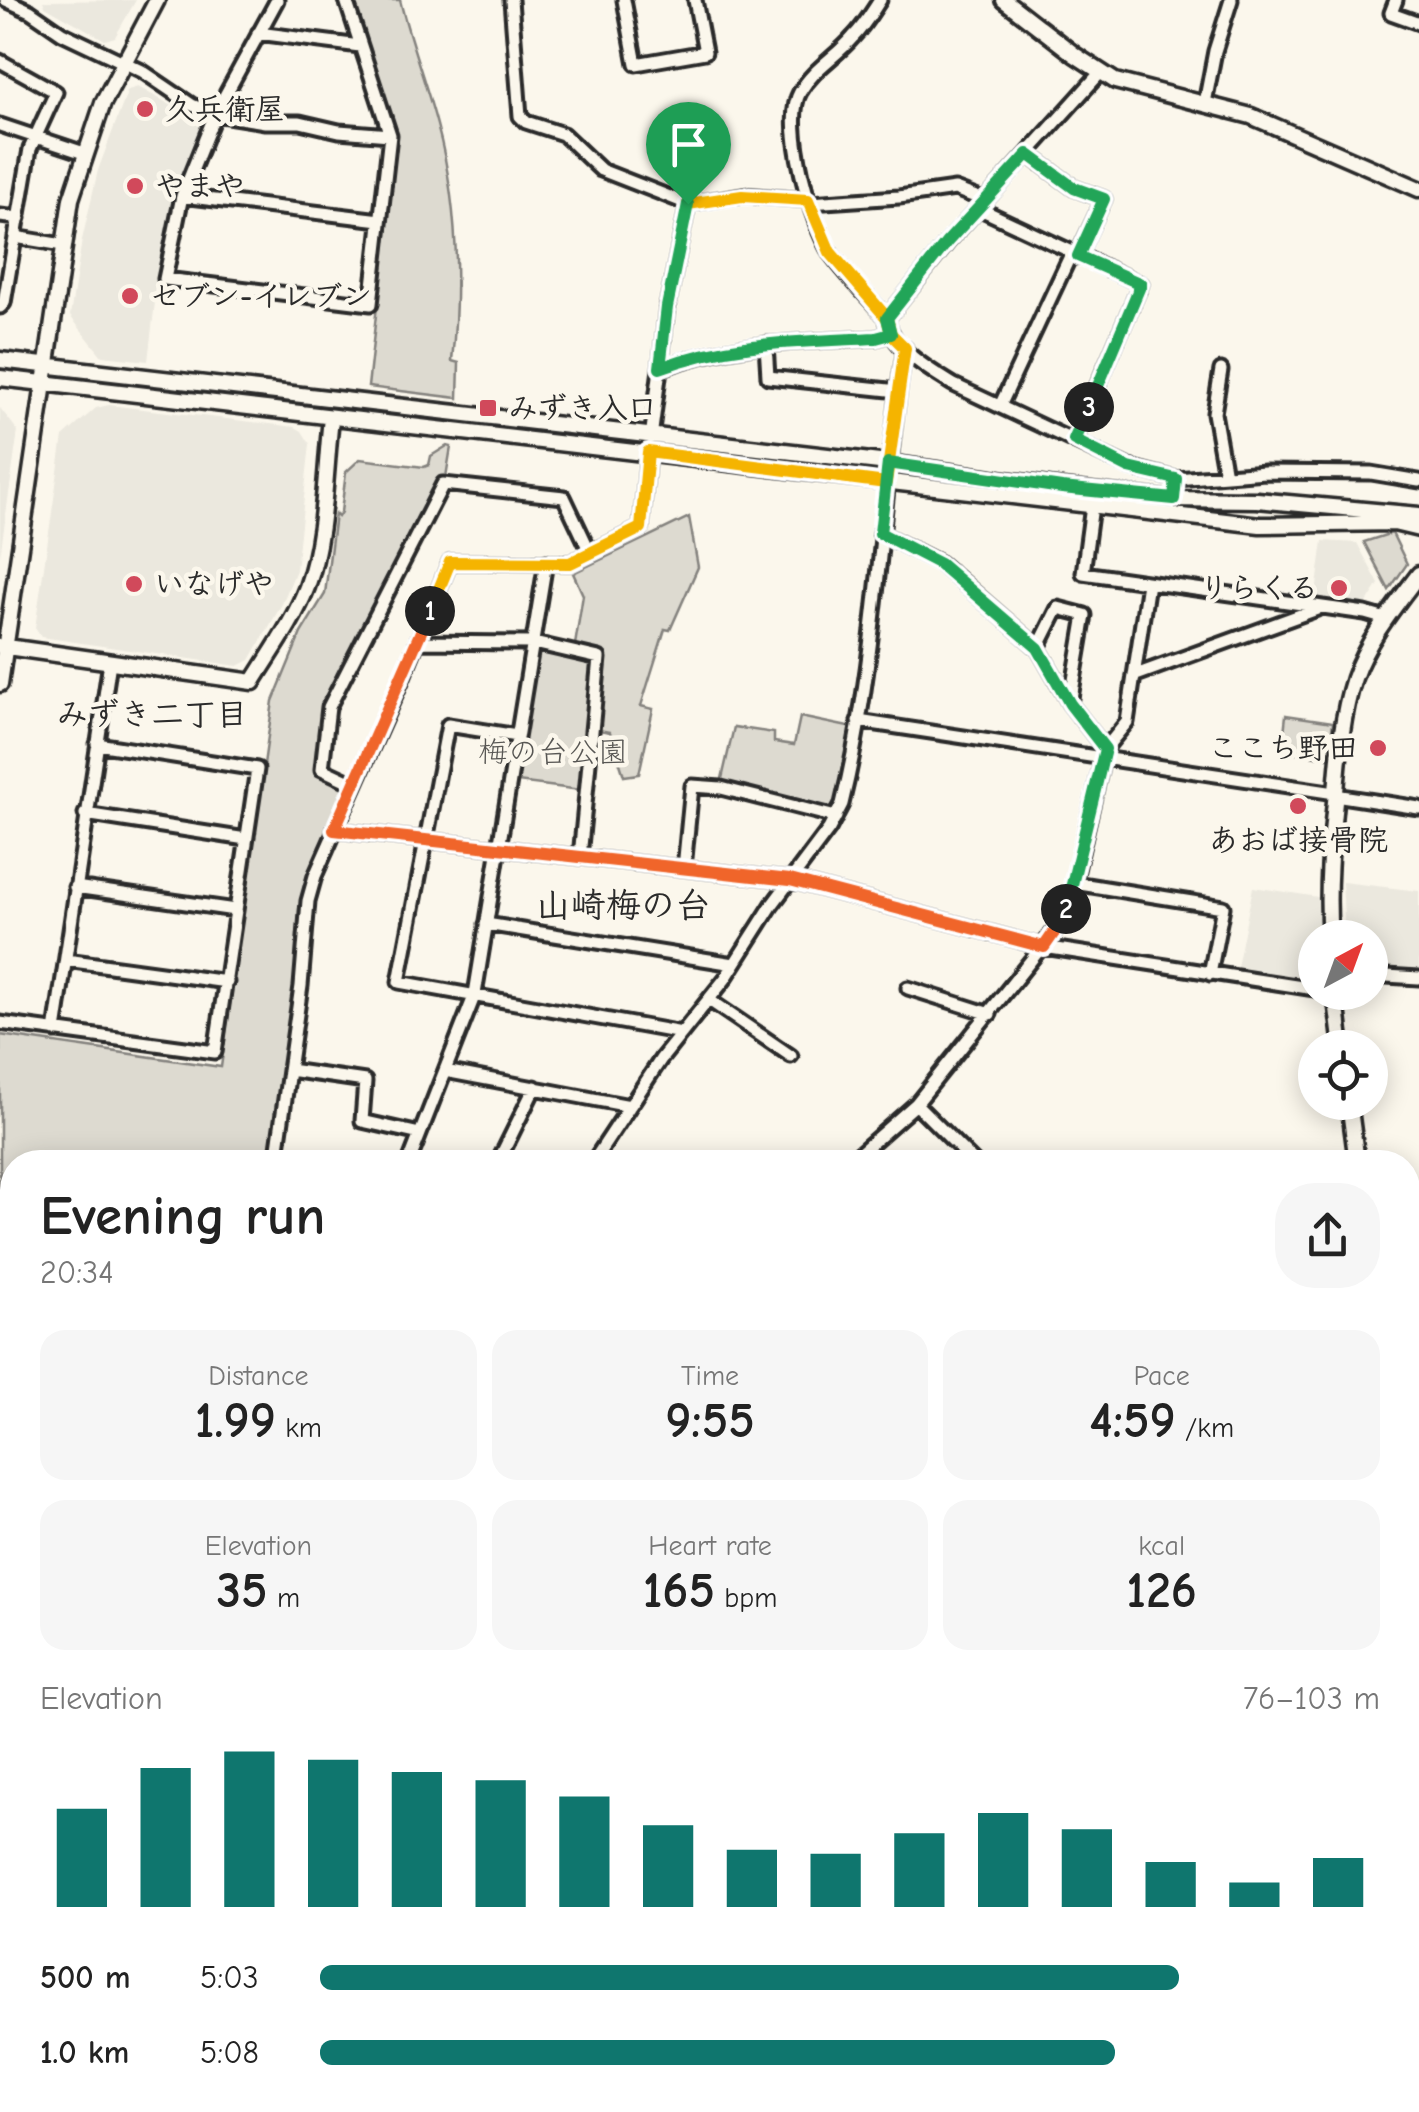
<!DOCTYPE html>
<meta charset="utf-8">
<style>
:root{--surface:#fff;--page:#f6f6f6;--text:#222;--muted:#767676;--accent:#0f766e}
body{margin:0;font-family:"Comic Neue","Klee One",sans-serif;background:var(--page);color:var(--text);height:100vh;display:flex;flex-direction:column;font-size:38px;white-space:nowrap}
*{box-sizing:border-box;margin:0}
p{font-size:32px;color:var(--muted)}
.icon{flex:none;width:55px;height:55px;fill:none;stroke:currentColor;stroke-width:2;stroke-linecap:round;stroke-linejoin:round}
.map{position:relative;flex:1;overflow:hidden}
.sheet{position:absolute;left:0px;top:1150px;width:1420px;height:962px;display:flex;flex-direction:column;background:var(--surface);border-radius:40px 40px 0 0;box-shadow:0 5px 25px #0003}
.sheet>*{flex:none}
.needle{width:65px;rotate:41deg}
.tools{position:absolute;left:1298px;top:920px;display:grid;gap:20px}
.tools a{display:grid;place-items:center;width:90px;height:90px;border-radius:50%;background:var(--surface);box-shadow:0 5px 25px #0003;font-size:50px}
.pin{position:absolute;display:grid;place-items:center;width:85px;height:85px;color:#fff;margin:-102px -42px;border-radius:50% 50% 50% 0;rotate:-45deg;box-shadow:0 0 10px #0007}
.pin .icon{rotate:45deg}
.km{position:absolute;width:50px;height:50px;margin:-25px;border-radius:50%;background:#222;color:#fff;font-size:28px;line-height:50px;text-align:center}
.round{display:grid;place-items:center;flex:none;width:105px;height:105px;border-radius:40px;background:var(--page)}
.head{display:flex;align-items:center;justify-content:space-between;height:170px;padding:0 40px}
h1{font-size:55px;font-weight:600;line-height:75px}
.metrics{display:grid;grid-template-columns:repeat(3,1fr);gap:15px;height:170px;padding:10px 40px}
.metrics div{display:grid;align-content:center;border-radius:25px;background:var(--page);text-align:center}
.metrics b{font-size:50px;font-weight:600}
.metrics small{font-size:28px;font-weight:400}
.metrics p{font-size:28px}
.chart{height:280px;padding:20px 40px}
.chart p{display:flex;justify-content:space-between}
.chart svg{width:100%;height:180px;margin-top:10px;stroke:var(--accent);stroke-width:6}
ul{padding:0 40px;list-style:none;font-size:32px}
li{display:grid;grid-template-columns:160px 120px 1fr;align-items:center;height:75px}
li i{height:25px;border-radius:12px;background:var(--accent)}
.map>svg:first-child{display:block}
.built{fill:#ebe8de}
.green{fill:#dddad0;stroke:#84827e;stroke-width:2.5}
.lines{fill:none;stroke-linecap:round;stroke-linejoin:round}
.minor-casing{stroke:#2b2b2b;stroke-width:19}
.tertiary-casing{stroke:#2b2b2b;stroke-width:21}
.minor{stroke:#fbf7ec;stroke-width:11}
.tertiary{stroke:#fbf7ec;stroke-width:14}
.split-1-casing{stroke:#fff;stroke-width:20}
.split-2-casing{stroke:#fff;stroke-width:20}
.split-3-casing{stroke:#fff;stroke-width:20}
.split-4-casing{stroke:#fff;stroke-width:20}
.split-1{stroke:#f5b400;stroke-width:12}
.split-2{stroke:#f0652b;stroke-width:12}
.split-3{stroke:#22a559;stroke-width:12}
.split-4{stroke:#22a559;stroke-width:12}
.poi-dot{fill:#d1495b;stroke:#fbf7ec;stroke-width:4}
.labels{text-anchor:middle;stroke-width:9;stroke-linejoin:round;paint-order:stroke}
.poi-label{font-size:30px;font-weight:bold;fill:#2b2b2b;stroke:#fbf7ec;text-anchor:start}
.park-label{font-size:30px;fill:#585754;stroke:#fbf7ec}
.neighbourhood-label{font-size:32px;font-weight:bold;fill:#2b2b2b;stroke:#fbf7ec}
.quarter-label{font-size:35px;font-weight:bold;fill:#2b2b2b;stroke:#fbf7ec}
</style>
<div class="map">
<svg width="1419" height="2112" viewBox="0 0 1419 2112">
<rect width="100%" height="100%" fill="#fbf7ec"/>
<filter id="ink" filterUnits="userSpaceOnUse"><feTurbulence type="fractalNoise" baseFrequency=".01" numOctaves="2"/><feDisplacementMap in="SourceGraphic" scale="20" xChannelSelector="R" yChannelSelector="G"/><feConvolveMatrix kernelMatrix="1 2 1 2 8 2 1 2 1" color-interpolation-filters="sRGB"/></filter>
<g filter="url(#ink)">
<path class="built" d="M136 0 115 37 105 40 45 6 43 1Z
M138 87 200 121 201 127 175 194 157 285 148 361 102 356 70 316 82 240 98 170 128 90Z
M109 405 295 427 302 431 310 444 296 570 282 604 250 660 238 666 41 637 35 628 63 437 96 408Z
M0 408 18 431 0 556Z
M1323 541 1357 543 1379 584 1363 609 1315 601Z
M1342 882 1419 891V972L1370 969V938L1345 937Z
M1253 887 1318 897 1320 937 1315 938V982L1236 972Z
M1408 1615H1419V1716L1408 1718Z
M774 2100H888L883 2112H770Z"/>
<path class="green" d="M353 0H400C410 42 426 83 437 125 458 202 460 282 452 361L459 363 458 398 368 387 396 134Z
M447 446 451 447 446 477H439L324 704 315 773 341 784 345 789 310 869 299 909 296 968 271 1162H12V1323L0 1321V1035L221 1067 273 701 301 633 325 594 335 514 338 517 341 512 346 472 360 459 424 467 429 465 431 456Z
M689 517 698 567 670 630 665 629 641 706 653 709 639 774 624 776 610 732 599 730 605 653 575 645 583 595 573 573Z
M1392 533 1407 564 1389 590 1364 542Z
M542 650 589 661 592 666 581 790 517 782 537 653Z
M1286 715 1333 722 1329 758 1282 751Z
M800 717 853 728 836 806 831 809 721 783 734 727 774 733V742L794 745Z
M403 2100H722L735 2103 733 2112H694L675 2108 674 2112H382L386 2102Z"/>
<g class="lines">
<g class="minor-casing">
<path id="minor" d="M6 0 30 11 62 33 142 71 192 105 215 114 265 122H300L339 131 390 135
M277 0 215 114 182 196 165 279 371 304 390 135 346 0
M511 0 520 116 526 122 563 134 601 170 688 204 742 195 809 200
M624 0 636 64 705 52 695 0
M880 0C872 12 864 26 853 37 836 57 813 69 800 92 782 123 812 226 831 254 848 277 868 297 887 318
M1396 0 1391 13 1419 23
M258 33 360 46
M0 61 56 92 30 149 4 303 0 307
M1100 73 947 243 887 318C889 347 931 371 954 385L1129 467 1176 479 1265 472 1371 473 1419 481
M1205 103 1215 51 1231 0
M0 125 84 153
M1028 154 1074 188 1104 199 1077 257
M182 196 380 220
M810 203 899 197 955 189 986 201
M978 208 1141 284 1074 441
M0 216 19 218
M15 237 63 245
M766 344 768 377 898 391
M660 369 667 307 688 204
M1221 370 1214 413 1225 475
M1000 406 1071 254
M651 438 660 369C730 341 802 342 876 338L891 334
M1092 506 1083 573 1365 613 1386 619
M880 533 940 563 1038 648 1070 704 1105 749
M418 642 534 643 599 658 580 857
M1038 648 1058 608 1085 615 1070 704
M1136 675 1317 609
M858 721 1335 793
M517 736 448 725 399 982 682 1033
M354 784 322 769 329 707 443 484 564 497 590 552
M1335 795 1419 808
M85 814 246 839
M334 830 790 880 1044 947 1315 989
M684 868 692 786 721 788 836 817
M1074 883 1223 907 1210 974
M75 887 235 910
M486 924 734 964
M66 960 227 982
M1370 975 1419 978
M908 988 990 1014
M709 1000 791 1056
M0 1023 215 1052 257 769 97 744
M55 1031 110 662
M289 1070 365 1081 362 1121 420 1134
M445 1071 630 1106
M916 1104 974 1162
M276 1162 301 986 308 901 315 876 401 682 450 562 570 563 641 528 648 453
M409 1162 475 994 546 562
M498 1162 535 1087
M593 1162 661 1059 725 979 772 905 829 829 842 804C879 654 880 500 905 348
M850 1162 916 1104 1060 924 1074 883 1105 749 1127 722 1148 583
M0 1339 12 1341
M0 1383 12 1385
M1408 1467 1419 1466
M0 1498 12 1410
M0 1565 12 1567
M1408 1725 1419 1723
M1408 1835 1419 1834
M0 1857 10 1834
M1408 1904 1419 2006
M0 1985 12 1982
M0 2078 12 2080
M927 2100 945 2112
M1353 2100 1354 2112
M100 2112 113 2100
M766 2112 770 2100
M969 2112 978 2100
M1064 2112 1071 2100
M1144 2112 1148 2100
M1260 2112 1261 2100"/>
</g>
<g class="tertiary-casing">
<path id="tertiary" d="M1004 0 1075 55 1115 81 1251 116 1419 189
M0 360 888 463 1062 488 1164 499 1257 500 1419 515
M0 378 1260 525 1394 523 1419 529
M0 646 253 682C272 651 294 621 307 587 325 538 325 471 331 418
M0 684 71 199 103 103 157 0
M1330 938C1326 888 1331 841 1336 792 1339 754 1342 715 1354 678 1367 640 1395 606 1419 574
M1335 992 1342 1048
M1349 1102 1357 1162
M1408 1398 1419 1447
M0 1889 12 1896"/>
</g>
<use href="#minor" class="minor"/>
<use href="#tertiary" class="tertiary"/>
</g>
</g>
<g class="lines" filter="url(#ink)">
<g class="split-1-casing">
<path id="split-1" d="M430 611 450 562 570 563 641 528 648 452 886 483 905 348 891 334 887 318 830 252 808 200 742 196 688 204"/>
</g>
<g class="split-2-casing">
<path id="split-2" d="M430 611 334 830 790 880 1044 947 1060 924 1066 909"/>
</g>
<g class="split-3-casing">
<path id="split-3" d="M1066 909 1105 749 1070 704 1038 648 940 564 880 533 888 463 1062 488 1174 499 1176 479 1129 468 1074 440 1089 407"/>
</g>
<g class="split-4-casing">
<path id="split-4" d="M688 204 667 307 660 368C730 341 802 342 876 338L891 334 887 318 947 242 1028 154 1074 188 1104 199 1078 256 1141 284 1089 407"/>
</g>
<use href="#split-1" class="split-1"/>
<use href="#split-2" class="split-2"/>
<use href="#split-3" class="split-3"/>
<use href="#split-4" class="split-4"/>
</g>
<g class="poi-dot">
<circle cx="145" cy="109" r="10"/>
<circle cx="135" cy="186" r="10"/>
<circle cx="130" cy="296" r="10"/>
<rect x="478" y="398" width="20" height="20" rx="5"/>
<circle cx="134" cy="584" r="10"/>
<circle cx="1339" cy="588" r="10"/>
<circle cx="1378" cy="748" r="10"/>
<circle cx="1298" cy="806" r="10"/>
</g>
<g class="labels">
<g class="poi-label">
<text x="165" y="119">久兵衛屋</text>
<text x="155" y="196">やまや</text>
<text x="150" y="306">セブン-イレブン</text>
<text x="508" y="418">みずき入口</text>
<text x="154" y="594">いなげや</text>
<text x="1319" y="598" text-anchor="end">りらくる</text>
<text x="1358" y="758" text-anchor="end">ここち野田</text>
<text x="1298" y="850" text-anchor="middle">あおば接骨院</text>
</g>
<g class="park-label">
<text x="553" y="762">梅の台公園</text>
</g>
<g class="neighbourhood-label">
<text x="152" y="725">みずき二丁目</text>
</g>
<g class="quarter-label">
<text x="623" y="917">山崎梅の台</text>
</g>
</g>
</svg>
<div class="tools">
<a><svg class="needle" viewBox="-14 -14 28 28"><path d="M0-13l5 13h-10z" fill="#e53935"/><path d="M0 13l5-13h-10z" fill="#767676"/></svg></a>
<a><svg class="icon" aria-label="locate" viewBox="0 0 24 24"><circle cx="12" cy="12" r="6"/><path d="M12 2v4M12 18v4M2 12h4M18 12h4"/></svg></a>
</div>
<div class="pin" style="left:688px;top:204px;background:#1e9e55"><svg class="icon" aria-label="arrive" viewBox="0 0 24 24"><path d="M6 21V4h12l-3 4 3 4H6"/></svg></div>
<b class="km" style="left:430px;top:611px">1</b>
<b class="km" style="left:1066px;top:909px">2</b>
<b class="km" style="left:1089px;top:407px">3</b>
<section class="sheet">
<div class="head"><div><h1>Evening run</h1><p>20:34</p></div><a class="round"><svg class="icon" aria-label="share" viewBox="0 0 24 24"><path d="M12 15V3M7 8l5-5 5 5M5 13v7h14v-7"/></svg></a></div>
<div class="metrics">
<div><p>Distance</p><b>1.99<small> km</small></b></div>
<div><p>Time</p><b>9:55</b></div>
<div><p>Pace</p><b>4:59<small> /km</small></b></div>
</div>
<div class="metrics">
<div><p>Elevation</p><b>35<small> m</small></b></div>
<div><p>Heart rate</p><b>165<small> bpm</small></b></div>
<div><p>kcal</p><b>126</b></div>
</div>
<div class="chart"><p><span>Elevation</span>76–103 m</p>
<svg viewBox="0 0 160 44" preserveAspectRatio="none"><path d="M5 44V20M15 44V10M25 44V6M35 44V8M45 44V11M55 44V13M65 44V17M75 44V24M85 44V30M95 44V31M105 44V26M115 44V21M125 44V25M135 44V33M145 44V38M155 44V32"/></svg>
</div>
<ul>
<li><b>500 m</b>5:03<i style="width:81%"></i></li>
<li><b>1.0 km</b>5:08<i style="width:75%"></i></li>
</ul>
</section>
</div>
